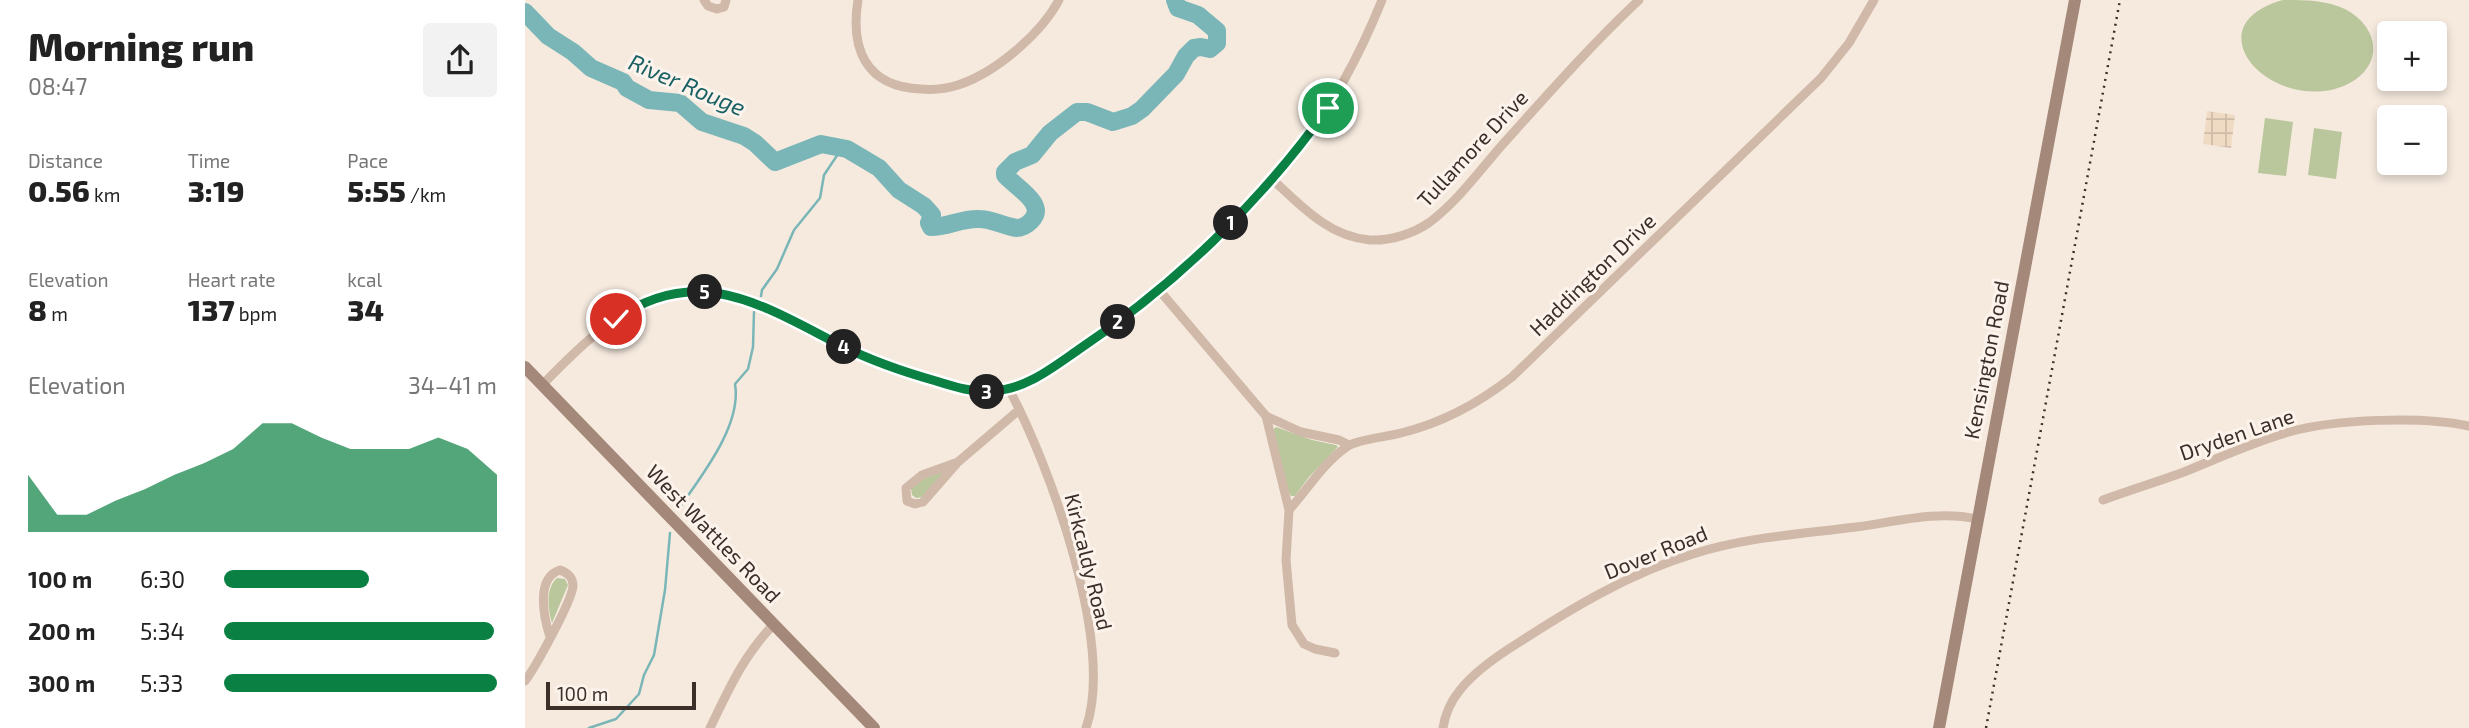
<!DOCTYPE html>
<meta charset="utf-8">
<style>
:root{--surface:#fff;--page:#f2f2f2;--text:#222;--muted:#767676;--accent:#0b8043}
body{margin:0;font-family:"Exo 2",sans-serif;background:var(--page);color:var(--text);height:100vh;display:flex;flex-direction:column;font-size:26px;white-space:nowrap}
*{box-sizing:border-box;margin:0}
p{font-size:23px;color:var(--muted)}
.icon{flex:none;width:38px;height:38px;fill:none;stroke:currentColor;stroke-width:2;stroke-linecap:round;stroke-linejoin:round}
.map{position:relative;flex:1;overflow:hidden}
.side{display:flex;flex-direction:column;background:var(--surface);width:525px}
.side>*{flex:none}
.controls{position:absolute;left:1852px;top:21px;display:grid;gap:14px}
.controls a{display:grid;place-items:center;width:70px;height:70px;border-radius:7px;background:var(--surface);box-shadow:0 4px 10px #0003;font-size:35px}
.scale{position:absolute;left:21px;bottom:18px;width:150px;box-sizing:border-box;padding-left:7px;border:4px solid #3c2f29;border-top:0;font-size:19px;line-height:24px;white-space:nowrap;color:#3c2f29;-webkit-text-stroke:5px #fcf4ec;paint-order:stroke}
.pin{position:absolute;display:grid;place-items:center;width:60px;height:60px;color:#fff;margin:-30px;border:4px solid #fff;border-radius:50%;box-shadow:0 2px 7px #0007}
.km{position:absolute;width:35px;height:35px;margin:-18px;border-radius:50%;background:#222;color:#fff;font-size:19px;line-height:35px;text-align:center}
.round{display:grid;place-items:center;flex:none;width:74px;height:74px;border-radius:7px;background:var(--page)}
.overview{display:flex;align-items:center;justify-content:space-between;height:119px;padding:0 28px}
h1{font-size:38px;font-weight:800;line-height:52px}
.metrics{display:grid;grid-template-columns:repeat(3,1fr);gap:10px;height:119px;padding:7px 28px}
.metrics div{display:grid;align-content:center}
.metrics b{font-size:30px;font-weight:800}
.metrics small{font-size:19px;font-weight:400}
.metrics p{font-size:19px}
.chart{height:196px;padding:14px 28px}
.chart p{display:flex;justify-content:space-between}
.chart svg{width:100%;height:126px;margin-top:7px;fill:var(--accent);opacity:.7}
ul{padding:0 28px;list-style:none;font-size:23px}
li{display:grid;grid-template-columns:112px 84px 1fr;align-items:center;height:52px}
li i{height:18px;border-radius:9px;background:var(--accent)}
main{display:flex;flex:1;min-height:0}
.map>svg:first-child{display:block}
.green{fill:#bac79c}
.plaza{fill:url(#plaza-grid)}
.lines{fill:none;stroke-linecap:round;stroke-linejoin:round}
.stream{stroke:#7ab6b7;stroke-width:2.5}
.river{stroke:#7ab6b7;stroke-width:18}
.street{stroke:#d0b9a8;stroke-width:9}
.secondary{stroke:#a48879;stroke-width:12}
.rail{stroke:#3c2f29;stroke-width:2.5;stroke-dasharray:2 5;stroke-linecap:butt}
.route-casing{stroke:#fff;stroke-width:14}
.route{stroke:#0b8043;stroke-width:9}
.labels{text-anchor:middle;stroke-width:6;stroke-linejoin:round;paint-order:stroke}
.street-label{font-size:21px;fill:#3c2f29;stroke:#fcf4ec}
.water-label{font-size:23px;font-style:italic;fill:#196164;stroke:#fcf4ec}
</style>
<main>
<section class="side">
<div class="overview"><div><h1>Morning run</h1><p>08:47</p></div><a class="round"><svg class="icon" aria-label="share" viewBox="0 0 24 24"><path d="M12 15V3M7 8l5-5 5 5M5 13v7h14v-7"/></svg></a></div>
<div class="metrics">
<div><p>Distance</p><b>0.56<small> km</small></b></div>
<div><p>Time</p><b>3:19</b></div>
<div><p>Pace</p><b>5:55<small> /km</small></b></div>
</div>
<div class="metrics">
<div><p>Elevation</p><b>8<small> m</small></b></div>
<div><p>Heart rate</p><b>137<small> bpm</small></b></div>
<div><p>kcal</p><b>34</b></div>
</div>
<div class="chart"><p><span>Elevation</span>34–41 m</p>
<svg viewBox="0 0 160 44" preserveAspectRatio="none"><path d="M0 44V24L10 38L20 38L30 33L40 29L50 24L60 20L70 15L80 6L90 6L100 11L110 15L120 15L130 15L140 11L150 15L160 24V44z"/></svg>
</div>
<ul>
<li><b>100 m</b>6:30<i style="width:53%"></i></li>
<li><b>200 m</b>5:34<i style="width:99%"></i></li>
<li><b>300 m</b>5:33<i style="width:100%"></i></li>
</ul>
</section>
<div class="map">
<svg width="1944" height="728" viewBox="0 0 1944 728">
<defs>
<pattern id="plaza-grid" width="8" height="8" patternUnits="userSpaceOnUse" patternTransform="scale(1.75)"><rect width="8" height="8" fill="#efdbc4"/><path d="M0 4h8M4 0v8" fill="none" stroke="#cebca8"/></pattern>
</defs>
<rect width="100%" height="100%" fill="#f6eadf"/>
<path class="green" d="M1758 0C1780 0 1801 0 1820 9 1862 32 1856 76 1810 89 1738 107 1670 24 1758 0Z
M1740 118 1768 122 1761 176 1733 173Z
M1789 128 1817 132 1811 179 1783 175Z
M751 427 787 440 811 445 813 447 784 477 770 496H766C761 489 752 443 748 430Z
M420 471 398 497 391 498 387 495 386 488 391 482Z
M32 578 40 579 43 585 27 623C23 609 20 589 32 578Z"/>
<path class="plaza" d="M1682 111 1710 115 1706 148 1678 144Z"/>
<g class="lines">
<path class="stream" d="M236 296 237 290 252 269 269 230 295 198 299 175 317 148
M155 507C177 475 217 425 210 384L223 369 228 347 229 312
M64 728 91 719 114 694 119 675 129 655 140 590 145 533"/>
<path class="river" d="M0 12 23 36 48 52 66 68 98 82 102 88 124 100 155 103 177 122 219 136 230 143 250 162 296 144 322 149 354 168 374 190 399 206 407 215 404 223 406 227C422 227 438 218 454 219 468 219 480 227 492 228 497 228 502 225 506 221 523 204 490 187 480 175V172L490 162 507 155 525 133 552 112H562L588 122 607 116 617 109 651 74 661 56 669 48 676 47 685 49 692 43V31L673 15 653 8 650 0"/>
<path class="street" d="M179 0 183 6 192 9 199 7 201 0
M333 0C325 49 341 87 396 89 408 90 421 89 433 85 470 73 516 34 534 0
M747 179C775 205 804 237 845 240 865 241 888 234 905 222 933 201 955 170 978 144 1022 95 1066 45 1114 0
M634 290 741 416 776 432 814 440 824 445
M17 385C42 360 68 333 98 314 179 263 244 309 318 347 338 357 360 365 382 373 408 381 438 393 466 392 498 390 526 369 552 351 635 295 714 224 776 145 811 101 836 52 857 0
M484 389C525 466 590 644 561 728
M741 416 764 510 761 560 767 625 779 644 790 649 810 653
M433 462 397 475 381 488 382 501 390 504 398 502 433 462 494 410
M1578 500C1605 490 1632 482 1659 472 1694 458 1728 442 1764 432 1810 419 1897 416 1944 426
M764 510C783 489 799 462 823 446 834 439 862 437 876 433 917 423 954 403 987 377L1296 78 1324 43 1349 0
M0 681C10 668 47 601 48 586 48 577 43 573 35 570 10 578 19 618 25 637
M185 728C204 689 218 656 249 624
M918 728C920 714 926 701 935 690 950 671 972 656 993 643 1047 608 1105 573 1168 554 1221 537 1276 534 1331 527 1370 522 1412 510 1452 519"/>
<path class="secondary" d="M0 367 349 728
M1414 728 1550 0"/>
<path class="rail" d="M1461 728 1595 0"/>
</g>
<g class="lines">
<g class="route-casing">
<path id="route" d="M91 319C174 261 240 307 317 346 347 361 379 372 411 381 430 387 449 393 468 391 501 389 527 368 553 350 649 286 736 202 803 108"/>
</g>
<use href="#route" class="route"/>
</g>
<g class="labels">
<g class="street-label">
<text transform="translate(948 149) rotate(-47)" y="7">Tullamore Drive</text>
<text transform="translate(1068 275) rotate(-44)" y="7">Haddington Drive</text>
<text transform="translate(1462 360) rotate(-79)" y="7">Kensington Road</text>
<text transform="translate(1712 435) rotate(-19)" y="7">Dryden Lane</text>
<text transform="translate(188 534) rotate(46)" y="7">West Wattles Road</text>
<text transform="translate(1131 553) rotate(-22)" y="7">Dover Road</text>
<text transform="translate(563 562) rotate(76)" y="7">Kirkcaldy Road</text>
</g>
<g class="water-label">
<text transform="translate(162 85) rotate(23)" y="8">River Rouge</text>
</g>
</g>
</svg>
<div class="controls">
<a>+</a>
<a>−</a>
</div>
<div class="scale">100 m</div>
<div class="pin" style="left:803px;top:108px;background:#1e9e55"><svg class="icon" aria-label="arrive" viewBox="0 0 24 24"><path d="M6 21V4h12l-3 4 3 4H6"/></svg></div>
<div class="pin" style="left:91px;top:319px;background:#d93025"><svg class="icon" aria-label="check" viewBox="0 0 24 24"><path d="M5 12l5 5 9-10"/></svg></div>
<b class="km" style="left:706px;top:223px">1</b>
<b class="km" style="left:593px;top:322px">2</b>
<b class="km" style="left:462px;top:392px">3</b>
<b class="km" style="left:319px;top:347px">4</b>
<b class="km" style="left:180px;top:292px">5</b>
</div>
</main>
